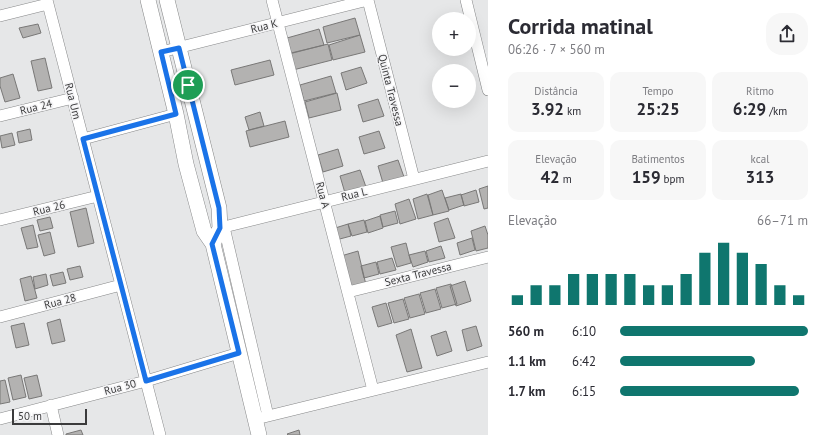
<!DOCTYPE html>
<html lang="pt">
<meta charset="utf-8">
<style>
:root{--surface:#fff;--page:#f7f7f7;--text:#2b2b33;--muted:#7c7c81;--accent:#0f766e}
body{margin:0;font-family:"PT Sans",sans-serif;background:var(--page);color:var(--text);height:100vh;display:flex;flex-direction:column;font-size:15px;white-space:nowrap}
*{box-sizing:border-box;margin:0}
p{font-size:13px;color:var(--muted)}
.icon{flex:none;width:22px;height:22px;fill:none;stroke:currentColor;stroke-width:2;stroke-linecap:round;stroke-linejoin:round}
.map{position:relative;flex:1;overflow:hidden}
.side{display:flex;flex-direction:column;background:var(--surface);width:340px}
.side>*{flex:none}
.buttons{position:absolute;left:432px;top:12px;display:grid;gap:8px}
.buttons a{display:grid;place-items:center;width:44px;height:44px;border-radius:50%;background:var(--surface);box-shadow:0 4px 16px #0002;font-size:20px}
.scale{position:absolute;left:12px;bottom:10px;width:75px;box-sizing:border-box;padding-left:4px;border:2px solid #3b3b3c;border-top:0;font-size:11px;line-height:14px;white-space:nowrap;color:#3b3b3c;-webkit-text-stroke:3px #f4f4f6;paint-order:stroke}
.pin{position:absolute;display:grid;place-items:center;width:34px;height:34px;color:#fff;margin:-17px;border:2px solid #fff;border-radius:50%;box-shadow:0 1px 4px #0007}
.round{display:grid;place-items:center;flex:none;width:42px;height:42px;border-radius:16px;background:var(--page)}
.summary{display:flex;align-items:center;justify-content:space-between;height:68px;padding:0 20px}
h1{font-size:22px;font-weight:700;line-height:30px}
.figures{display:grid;grid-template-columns:repeat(3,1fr);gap:6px;height:68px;padding:4px 20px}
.figures div{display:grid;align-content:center;border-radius:10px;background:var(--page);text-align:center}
.figures b{font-size:17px;font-weight:700}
.figures small{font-size:11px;font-weight:400}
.figures p{font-size:11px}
.chart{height:112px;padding:8px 20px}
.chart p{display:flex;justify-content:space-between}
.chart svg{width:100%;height:72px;margin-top:4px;stroke:var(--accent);stroke-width:6}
ul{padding:0 20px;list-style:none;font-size:13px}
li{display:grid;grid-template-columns:64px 48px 1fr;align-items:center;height:30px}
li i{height:10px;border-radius:5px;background:var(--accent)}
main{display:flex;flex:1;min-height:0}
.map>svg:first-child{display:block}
.building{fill:#b3b2b1;stroke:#797877}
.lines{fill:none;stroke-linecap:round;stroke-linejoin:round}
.street-casing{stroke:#878889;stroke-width:12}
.secondary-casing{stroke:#878889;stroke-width:16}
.street{stroke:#fff;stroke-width:11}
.secondary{stroke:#fff;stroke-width:15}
.route-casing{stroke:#fff;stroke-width:8}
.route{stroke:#1a73e8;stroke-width:5}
.labels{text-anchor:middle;stroke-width:3;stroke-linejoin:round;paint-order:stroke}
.street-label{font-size:11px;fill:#3b3b3c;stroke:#f4f4f6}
</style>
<main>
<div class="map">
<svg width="488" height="435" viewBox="0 0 488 435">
<rect width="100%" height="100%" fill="#e6e7e8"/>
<path class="building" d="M355 18 360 35 327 43 323 27Z
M38 24 41 33 23 38 19 28Z
M319 29 324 45 291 53 287 38Z
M360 35 365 52 333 60 329 45Z
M328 44 332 60 293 70 289 54Z
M45 58 52 88 38 91 31 61Z
M270 60 274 75 235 85 231 70Z
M361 67 367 83 346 90 341 73Z
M13 74 20 98 5 102 0 86V78Z
M331 76 336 93 304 101 300 85Z
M337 93 341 110 309 118 305 102Z
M378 99 384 116 363 122 358 105Z
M260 112 264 126 249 130 245 117Z
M285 121 289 137 250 147 246 131Z
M30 129 32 140 19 143 17 132Z
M379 131 385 148 364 154 359 137Z
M12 133 15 145 2 148 0 136Z
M338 149 343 166 323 172 318 155Z
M398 160 404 177 383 183 378 166Z
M360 170 366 187 345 193 340 176Z
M488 186V208L484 209 479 189Z
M442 190 449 211 433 215 428 195Z
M476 190 479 202 464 206 461 195Z
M427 194 433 215 418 219 413 199Z
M461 194 464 205 449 210 445 198Z
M409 199 416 219 400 224 395 204Z
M86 208 94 243 78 247 70 212Z
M395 211 398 223 383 227 380 215Z
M380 216 383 228 368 233 365 221Z
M50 217 53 228 40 231 37 220Z
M448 218 455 238 439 242 434 223Z
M364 220 367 232 352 236 348 224Z
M348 224 351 236 336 240 332 229Z
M33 225 38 247 27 249 21 228Z
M485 226 488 235V248L476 251 471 231Z
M50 232 55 253 44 256 38 235Z
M472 238 475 250 460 255 457 243Z
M406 243 411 263 397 267 391 247Z
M441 246 445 258 429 262 426 251Z
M358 251 366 285 350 290 341 256Z
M425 251 428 262 413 267 409 255Z
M392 258 396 270 380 274 377 262Z
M376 262 379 274 364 278 361 266Z
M80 266 83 277 70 280 67 269Z
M63 272 66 283 53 286 50 275Z
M46 274 48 285 35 289 33 277Z
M31 276 37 298 25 301 20 279Z
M465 281 471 301 456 306 450 286Z
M451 284 457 304 442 308 436 288Z
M435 289 441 309 426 313 420 293Z
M419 294 425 314 410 318 404 298Z
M403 299 409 319 394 323 388 303Z
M386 303 392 323 378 327 372 307Z
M60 319 65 341 52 344 47 323Z
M24 323 29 345 16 348 11 326Z
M476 326 482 346 467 351 462 330Z
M411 329 422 368 407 372 396 335Z
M446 331 452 351 437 356 431 336Z
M21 375 26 397 13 400 8 378Z
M37 375 42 396 29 399 24 378Z
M5 380 10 402 0 404V381Z
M81 430 83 435H66V434Z
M299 430 300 435H288L287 434Z"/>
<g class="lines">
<g class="street-casing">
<path id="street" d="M47 0 160 435
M272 0 373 390
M368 0 414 179
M466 0 488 90
M0 16 48 4
M161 52 368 0
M0 116 73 98
M83 139 176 114
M0 220 98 196
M224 227 268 416
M220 228 488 161
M348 292 488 257
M0 317 121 285
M51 405 58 435
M0 419 146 381 239 353
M256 419 488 362"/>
</g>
<g class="secondary-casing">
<path id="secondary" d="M148 0 176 114 186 164 204 231 213 244 259 435
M167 0 219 208 220 228 213 244"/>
</g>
<use href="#street" class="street"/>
<use href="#secondary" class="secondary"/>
</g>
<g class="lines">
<g class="route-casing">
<path id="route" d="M179 48 219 208 220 228 212 244 239 353 146 381 83 139 176 114 161 52Z"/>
</g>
<use href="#route" class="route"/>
</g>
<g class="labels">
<g class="street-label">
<text transform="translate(264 26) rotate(-14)" y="4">Rua K</text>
<text transform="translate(391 90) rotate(76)" y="4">Quinta Travessa</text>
<text transform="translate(73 101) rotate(76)" y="4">Rua Um</text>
<text transform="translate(36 107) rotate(-14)" y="4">Rua 24</text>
<text transform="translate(354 194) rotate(-14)" y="4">Rua L</text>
<text transform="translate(323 195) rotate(75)" y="4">Rua A</text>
<text transform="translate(49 208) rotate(-14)" y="4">Rua 26</text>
<text transform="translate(418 274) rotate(-14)" y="4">Sexta Travessa</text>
<text transform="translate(60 301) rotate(-15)" y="4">Rua 28</text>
<text transform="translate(120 387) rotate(-15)" y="4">Rua 30</text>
</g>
</g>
</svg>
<div class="buttons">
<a>+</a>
<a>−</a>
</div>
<div class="scale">50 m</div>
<div class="pin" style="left:188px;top:85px;background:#1e9e55"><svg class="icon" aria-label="arrive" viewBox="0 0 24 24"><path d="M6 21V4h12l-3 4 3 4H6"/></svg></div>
</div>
<section class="side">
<div class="summary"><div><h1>Corrida matinal</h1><p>06:26 · 7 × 560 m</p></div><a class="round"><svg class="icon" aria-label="share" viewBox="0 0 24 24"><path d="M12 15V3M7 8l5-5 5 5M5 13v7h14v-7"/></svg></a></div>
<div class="figures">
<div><p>Distância</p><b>3.92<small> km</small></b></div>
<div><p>Tempo</p><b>25:25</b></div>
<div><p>Ritmo</p><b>6:29<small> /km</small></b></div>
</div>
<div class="figures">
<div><p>Elevação</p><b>42<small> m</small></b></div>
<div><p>Batimentos</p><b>159<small> bpm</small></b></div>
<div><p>kcal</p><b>313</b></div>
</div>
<div class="chart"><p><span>Elevação</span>66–71 m</p>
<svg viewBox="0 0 160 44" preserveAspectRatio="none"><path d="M5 44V38M15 44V32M25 44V32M35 44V25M45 44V25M55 44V25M65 44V25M75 44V32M85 44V32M95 44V25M105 44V12M115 44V6M125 44V12M135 44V19M145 44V32M155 44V38"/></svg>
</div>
<ul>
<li><b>560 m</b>6:10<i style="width:100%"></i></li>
<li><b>1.1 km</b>6:42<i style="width:72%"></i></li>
<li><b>1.7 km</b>6:15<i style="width:95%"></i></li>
</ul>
</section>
</main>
